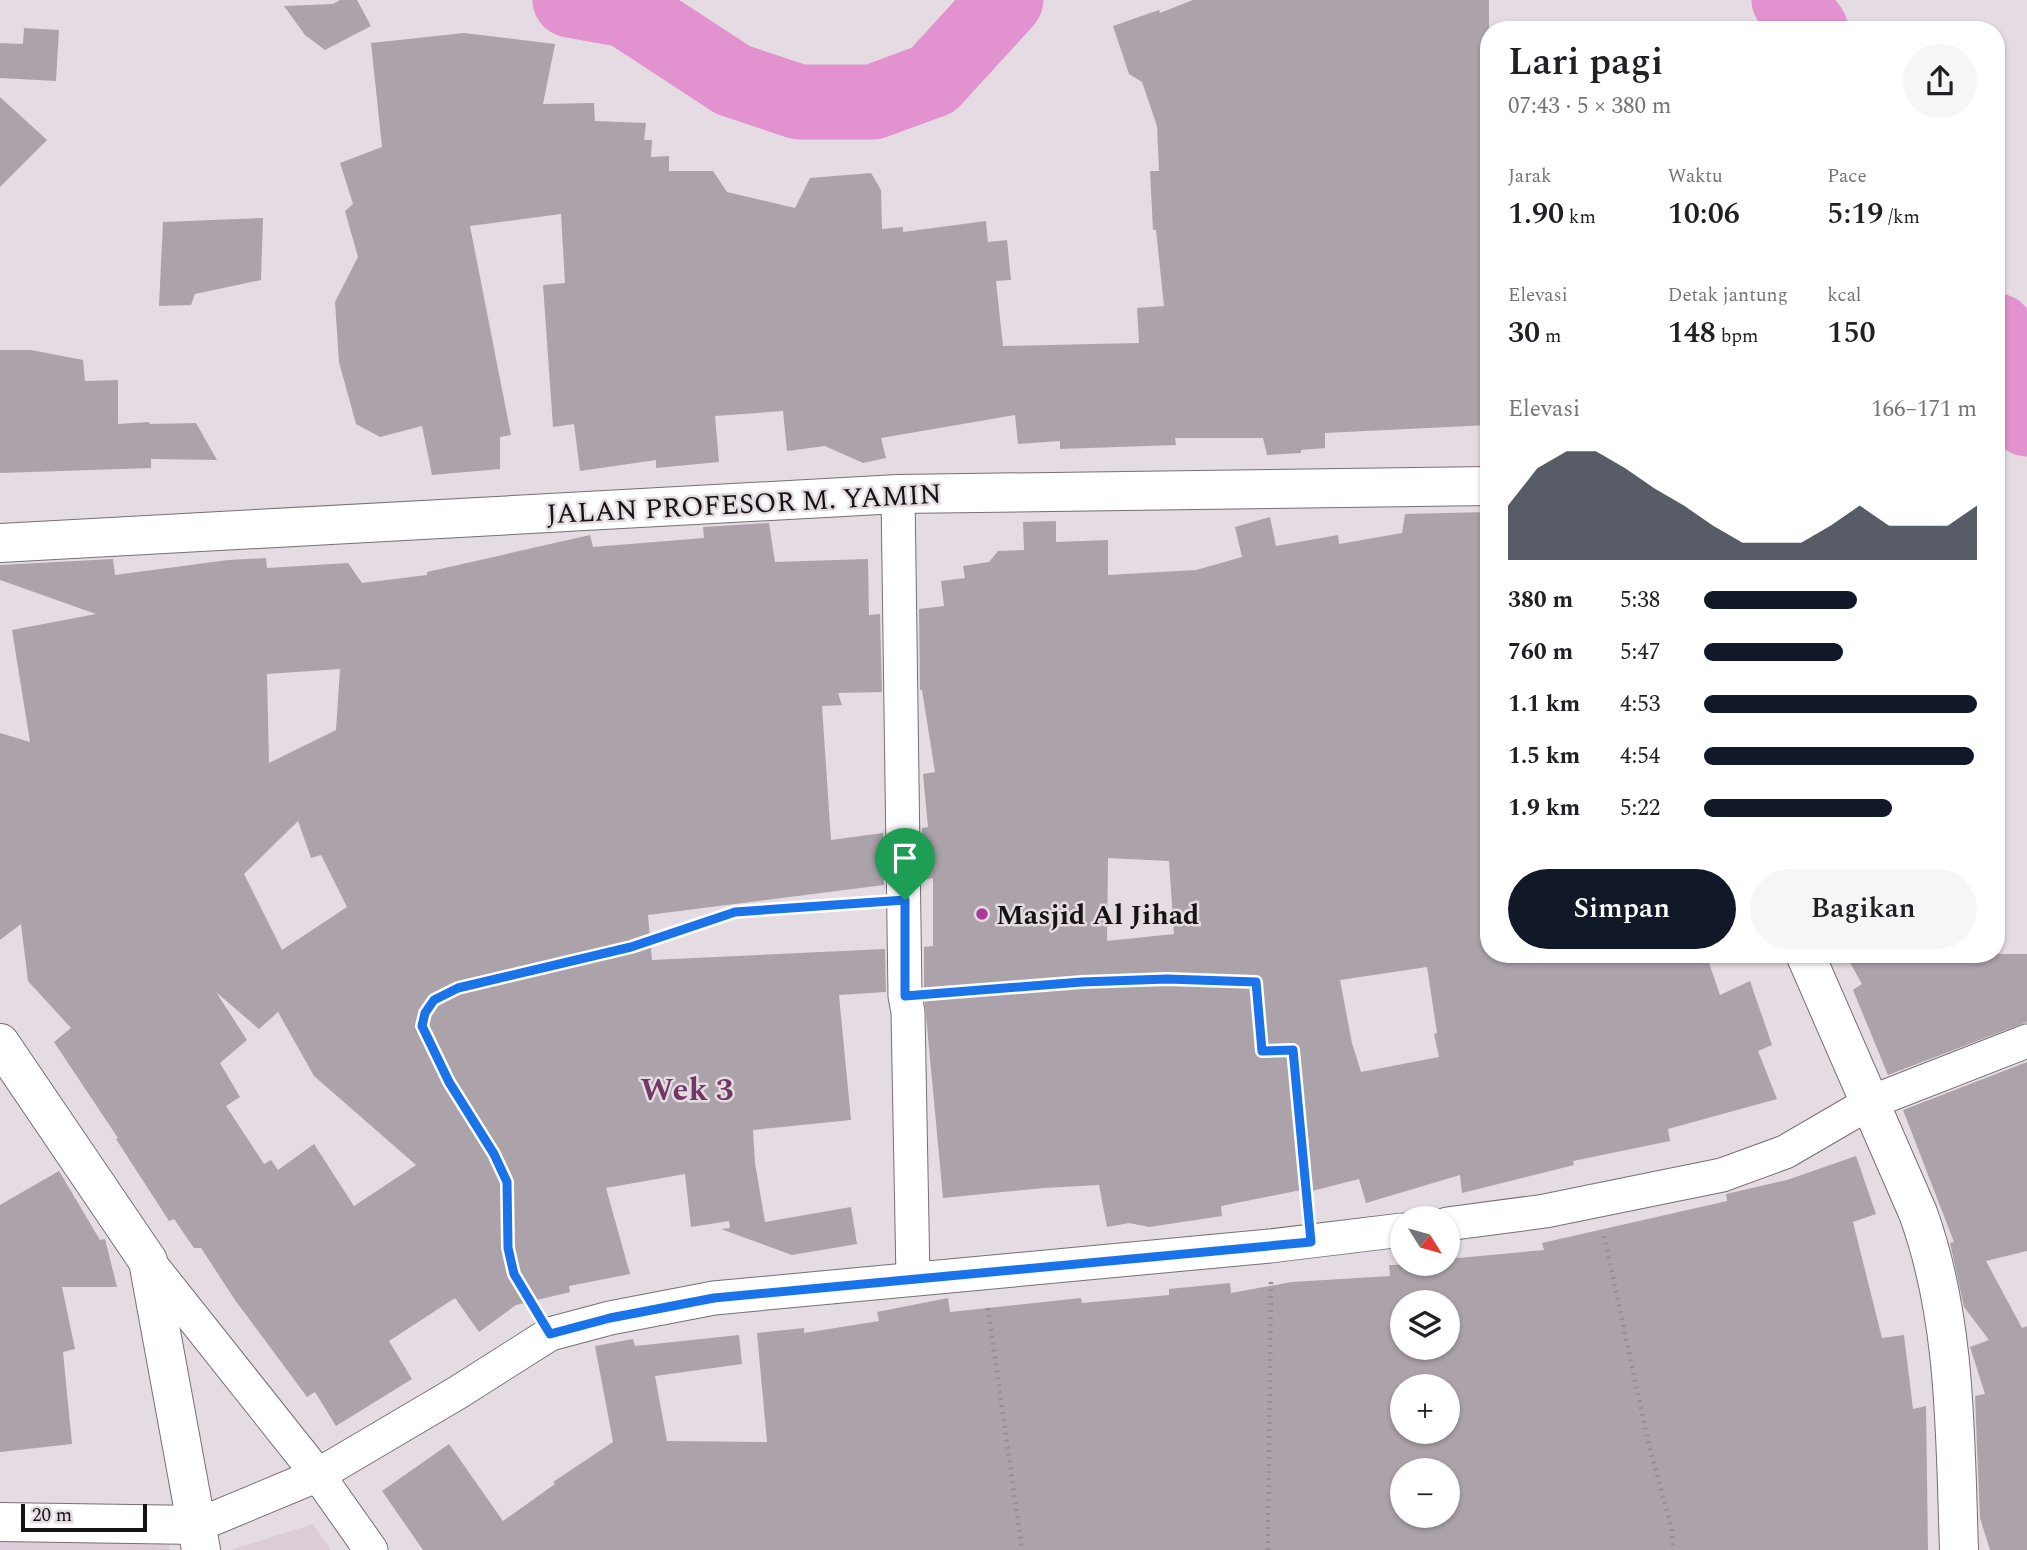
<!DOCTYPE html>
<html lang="id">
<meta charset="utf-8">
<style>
:root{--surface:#fff;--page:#f6f6f6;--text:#202124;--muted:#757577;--accent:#111827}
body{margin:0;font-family:Spectral,serif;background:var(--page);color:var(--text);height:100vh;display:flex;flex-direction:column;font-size:26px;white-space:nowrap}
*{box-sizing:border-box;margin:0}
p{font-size:23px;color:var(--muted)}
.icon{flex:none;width:38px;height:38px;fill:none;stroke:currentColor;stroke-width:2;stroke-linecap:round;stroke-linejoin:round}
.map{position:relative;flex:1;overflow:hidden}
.drawer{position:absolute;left:1480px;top:21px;width:525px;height:942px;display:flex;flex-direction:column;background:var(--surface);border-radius:28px;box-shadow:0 2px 5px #0004}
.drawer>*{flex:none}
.needle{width:46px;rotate:127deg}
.fabs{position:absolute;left:1390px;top:1206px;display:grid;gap:14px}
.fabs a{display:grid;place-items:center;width:70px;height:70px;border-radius:50%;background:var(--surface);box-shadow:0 2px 5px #0004;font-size:35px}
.scale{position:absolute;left:21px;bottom:18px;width:126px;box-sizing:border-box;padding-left:7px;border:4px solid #161315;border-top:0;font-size:19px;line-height:24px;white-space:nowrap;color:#161315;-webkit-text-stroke:5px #e5dbe2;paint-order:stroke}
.pin{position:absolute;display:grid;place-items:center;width:60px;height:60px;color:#fff;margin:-72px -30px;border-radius:50% 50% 50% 0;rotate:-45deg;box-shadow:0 0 7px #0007}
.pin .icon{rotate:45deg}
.round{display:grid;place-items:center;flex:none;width:74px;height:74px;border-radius:37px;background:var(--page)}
.head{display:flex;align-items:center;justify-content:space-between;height:119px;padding:0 28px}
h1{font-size:38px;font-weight:600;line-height:52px}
.figures{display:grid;grid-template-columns:repeat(3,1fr);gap:10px;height:119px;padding:7px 28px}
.figures div{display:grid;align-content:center}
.figures b{font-size:30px;font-weight:600}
.figures small{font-size:19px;font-weight:400}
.figures p{font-size:19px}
.chart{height:196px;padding:14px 28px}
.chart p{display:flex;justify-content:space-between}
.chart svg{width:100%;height:126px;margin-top:7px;fill:var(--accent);opacity:.7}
.button{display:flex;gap:14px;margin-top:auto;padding:14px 28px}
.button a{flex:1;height:80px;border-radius:42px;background:var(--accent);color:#fff;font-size:28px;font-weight:600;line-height:80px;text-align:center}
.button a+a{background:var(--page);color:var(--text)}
ul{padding:0 28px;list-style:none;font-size:23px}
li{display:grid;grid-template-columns:112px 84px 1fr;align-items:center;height:52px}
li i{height:18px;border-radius:9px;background:var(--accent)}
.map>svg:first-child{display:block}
.built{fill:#dcccd8}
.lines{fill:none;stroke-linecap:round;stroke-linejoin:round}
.river{stroke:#e192cf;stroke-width:75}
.building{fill:#aca3aa;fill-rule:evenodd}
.minor-casing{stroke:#776f74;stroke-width:35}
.tertiary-casing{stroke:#776f74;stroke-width:40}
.secondary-casing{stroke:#776f74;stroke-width:40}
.path{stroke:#968e94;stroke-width:4.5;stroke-dasharray:2 5;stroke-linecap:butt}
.minor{stroke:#fff;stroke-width:33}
.tertiary{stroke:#fff;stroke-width:38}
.secondary{stroke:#fff;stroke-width:38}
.route-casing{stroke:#fff;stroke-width:14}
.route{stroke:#1a73e8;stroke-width:9}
.poi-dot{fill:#ab3b97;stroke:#e5dbe2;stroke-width:2.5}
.labels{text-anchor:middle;stroke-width:5;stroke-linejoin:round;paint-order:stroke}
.street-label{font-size:28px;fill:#161315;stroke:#e5dbe2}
.poi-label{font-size:28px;font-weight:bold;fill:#161315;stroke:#e5dbe2;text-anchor:start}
.quarter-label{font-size:32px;font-weight:bold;fill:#713865;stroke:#e5dbe2}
</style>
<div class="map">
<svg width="2027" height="1550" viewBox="0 0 2027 1550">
<rect width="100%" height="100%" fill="#e5dbe2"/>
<path class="built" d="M313 1524 331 1550H234V1549Z
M0 1534 167 1536 170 1550H0Z"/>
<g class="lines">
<path class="river" d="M570 0 626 10 733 80 799 102H873L933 80 1006 0
M1789 0 1811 30
M1997 331 2027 419"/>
</g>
<path class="building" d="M340 0H357L371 26 325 50 305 35 284 6 333 4Z
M1193 0H1489V425L1325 433V448L1301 450V453L1267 455 1263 438H1175L1176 445 1060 449V441L1018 444 1015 415 881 438 886 458 863 463 825 446 787 451 783 411 715 416 719 462 656 468V460L580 471 574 424 553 427 543 285 565 283 561 214 470 226 511 435 500 437V469L432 475 422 426 380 437 356 424 339 362 335 302 358 257 345 211 353 204 340 163 382 147 371 43 464 33 555 44 543 104 594 103 595 121 646 123 644 140H652L651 157 669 156V171H713L727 192 795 208 810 178 871 173 881 190 882 229 903 227V232L986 221 988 242 1007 240 1011 280 996 281 1003 346 1139 343 1137 308 1164 306 1156 230H1153L1150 171H1159L1157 126 1142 82 1129 74 1113 26 1159 10 1160 13Z
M24 28 59 30 56 81 0 78V43L23 44Z
M0 97 47 140 0 187Z
M263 218 261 280 195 294 191 305 159 306 163 222Z
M0 350H31L83 360 85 381 118 380V424L149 422 150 424 196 423 217 460 151 459V468L0 473Z
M1489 512V954H1706L1720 995 1750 981 1772 1045 1758 1051 1777 1099 1668 1129 1670 1141 1573 1161 1574 1165 1462 1193 1460 1175 1366 1203 1359 1179 1312 1191 1311 1188 1221 1206 1222 1216 1149 1227 1129 1223 1107 1227 1099 1185 1044 1188 943 1198 924 994V947L933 946V878L923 880 922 828 928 827 923 774 935 772 922 690H920L919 609 944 606 941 581 965 578 963 566 989 562 998 551 1024 550 1023 522 1056 521V542L1108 540V575L1196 570 1242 557 1235 527 1270 517 1276 546 1338 535 1339 544 1402 533 1405 514ZM1108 858 1169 861 1174 934 1107 941ZM1427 967 1437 1033 1434 1034 1439 1057 1361 1072 1352 1043 1340 980Z
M769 523 775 562 868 559 869 615 880 614 882 692 838 693 842 705 822 706 831 840 883 833 884 885 648 915 652 960 885 949 886 992 839 995 851 1120 753 1130 755 1163 765 1222 851 1207 857 1244 792 1255 721 1229 730 1228 729 1221 691 1227 685 1174 606 1188 630 1274 569 1286 570 1292 516 1305 479 1332 455 1298 389 1341 412 1379 336 1426 315 1392 307 1397 235 1300 201 1248H194L174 1219 169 1221 116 1139 118 1138 54 1042 71 1028 28 981 21 924 0 940V733L30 742 12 630 96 614 0 580V565L113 559 115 575 228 560 266 558 267 568 348 563 362 583 427 575V572L590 535 593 547 704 538 703 527ZM340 669 336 730 269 763 267 674ZM298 821 311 858 321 855 347 907 282 950 244 874ZM216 992 259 1029 278 1012 314 1076 416 1165 354 1206 314 1144 278 1170 271 1160 264 1164 226 1106 240 1097 220 1063 247 1040Z
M1845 954H2027V1022L1888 1075 1853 990 1862 984Z
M2027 1062V1251L1986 1261 2022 1328 2027 1326V1550H1990L1980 1518 1975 1396 1985 1394 1970 1347 1989 1340 1964 1307 1950 1243 1954 1242 1903 1110Z
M1856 1156 1876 1214 1853 1222 1882 1338 1904 1335 1913 1409 1926 1406 1928 1550H423L382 1491 449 1444 503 1521 555 1484 553 1482 613 1442 595 1346 633 1339 635 1346 739 1335 742 1364 655 1376 667 1441 767 1442 757 1333 804 1328V1333L879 1321 877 1312 948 1298 950 1312 1081 1298 1082 1303 1169 1295V1289L1230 1283 1231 1293 1292 1282 1390 1276 1389 1265 1447 1264V1259L1544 1250 1542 1243 1727 1201 1726 1194 1787 1180ZM1402 1302H1447V1348H1402ZM1402 1386H1447V1432H1402ZM1402 1470H1447V1516H1402Z
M59 1171 100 1240 105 1239 117 1287H62L75 1349 63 1352 72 1444 0 1452V1205Z"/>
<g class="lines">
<g class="minor-casing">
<path id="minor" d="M898 494 905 996 908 1012 913 1278
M1447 1224 1545 1211 1722 1175 1785 1152 1871 1102 2027 1041
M148 1261 318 1475 371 1550
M198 1525 318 1475 457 1393 550 1334 610 1318 714 1298 1270 1246 1402 1230"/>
</g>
<g class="tertiary-casing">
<path id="tertiary" d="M0 1043 148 1261 201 1550
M0 1522 198 1525"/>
</g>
<g class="secondary-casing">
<path id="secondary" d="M0 543 898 494 1489 486
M1805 954 1918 1213C1957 1320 1955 1438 1959 1550"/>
</g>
<path class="path" d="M944 993 1082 982 1167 979 1256 982 1262 1051 1293 1050 1307 1205
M1604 1236 1649 1445 1672 1530 1673 1550
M531 1303 514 1274 508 1248 507 1182 494 1154 449 1082 422 1026 425 1013 434 1000 458 988 631 947 735 912 866 903
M988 1308 1022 1550
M1268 1550 1271 1282"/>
<use href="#minor" class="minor"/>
<use href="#tertiary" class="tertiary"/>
<use href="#secondary" class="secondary"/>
</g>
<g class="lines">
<g class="route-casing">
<path id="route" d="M905 900V996L1082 982 1167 979 1256 982 1262 1051 1293 1050 1311 1242 714 1298 610 1318 550 1334 514 1274 508 1248 507 1182 494 1154 449 1082 422 1026 425 1013 434 1000 458 988 631 947 735 912Z"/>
</g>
<use href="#route" class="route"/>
</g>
<circle class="poi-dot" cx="982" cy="914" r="7"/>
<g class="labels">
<g class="street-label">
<text transform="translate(744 503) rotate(-3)" y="10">JALAN PROFESOR M. YAMIN</text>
</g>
<g class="poi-label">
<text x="996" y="924">Masjid Al Jihad</text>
</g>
<g class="quarter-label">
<text x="687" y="1100">Wek 3</text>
</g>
</g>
</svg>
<div class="fabs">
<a><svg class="needle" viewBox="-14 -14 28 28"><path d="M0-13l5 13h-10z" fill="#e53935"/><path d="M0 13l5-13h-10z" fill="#757577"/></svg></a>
<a><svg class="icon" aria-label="layers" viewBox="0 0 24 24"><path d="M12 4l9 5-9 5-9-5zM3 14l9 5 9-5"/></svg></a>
<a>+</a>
<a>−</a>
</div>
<div class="scale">20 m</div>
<div class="pin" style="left:905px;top:900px;background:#1e9e55"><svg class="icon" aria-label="arrive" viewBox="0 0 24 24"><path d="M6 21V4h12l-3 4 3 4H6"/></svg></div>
<section class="drawer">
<div class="head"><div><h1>Lari pagi</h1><p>07:43 · 5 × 380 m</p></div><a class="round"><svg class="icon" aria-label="share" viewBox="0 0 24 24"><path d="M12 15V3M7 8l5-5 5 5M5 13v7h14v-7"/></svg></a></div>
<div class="figures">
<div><p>Jarak</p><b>1.90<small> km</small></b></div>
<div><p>Waktu</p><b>10:06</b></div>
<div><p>Pace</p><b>5:19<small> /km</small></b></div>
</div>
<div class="figures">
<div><p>Elevasi</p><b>30<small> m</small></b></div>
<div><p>Detak jantung</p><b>148<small> bpm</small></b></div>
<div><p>kcal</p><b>150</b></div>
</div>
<div class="chart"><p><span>Elevasi</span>166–171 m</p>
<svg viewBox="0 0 160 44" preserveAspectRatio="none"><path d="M0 44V25L10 12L20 6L30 6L40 12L50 19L60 25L70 32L80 38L90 38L100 38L110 32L120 25L130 32L140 32L150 32L160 25V44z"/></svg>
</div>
<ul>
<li><b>380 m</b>5:38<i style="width:56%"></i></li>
<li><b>760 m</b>5:47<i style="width:51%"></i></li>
<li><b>1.1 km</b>4:53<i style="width:100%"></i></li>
<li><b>1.5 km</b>4:54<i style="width:99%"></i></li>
<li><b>1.9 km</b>5:22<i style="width:69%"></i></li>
</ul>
<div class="button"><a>Simpan</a><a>Bagikan</a></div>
</section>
</div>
